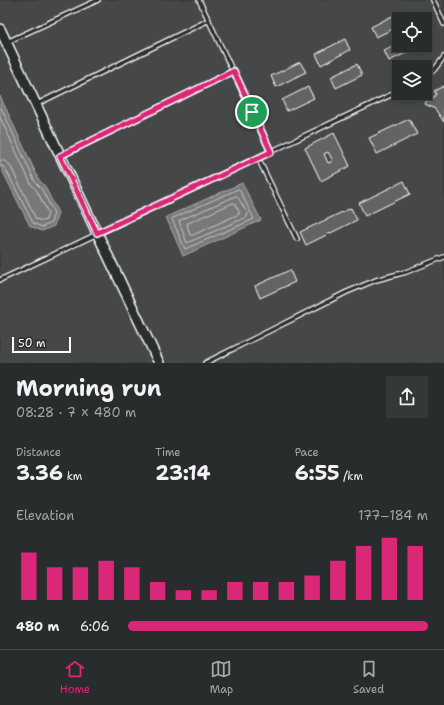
<!DOCTYPE html>
<meta charset="utf-8">
<style>
:root{--surface:#292c2c;--page:#353838;--text:#f1f3f6;--muted:#a5a7a9;--line:#454848;--accent:#db2777}
body{margin:0;font-family:"Shantell Sans",sans-serif;background:var(--page);color:var(--text);height:100vh;display:flex;flex-direction:column;font-size:15px;white-space:nowrap}
*{box-sizing:border-box;margin:0}
p{font-size:13px;color:var(--muted)}
.icon{flex:none;width:22px;height:22px;fill:none;stroke:currentColor;stroke-width:2;stroke-linecap:round;stroke-linejoin:round}
.map{position:relative;height:363px;overflow:hidden}
.details{display:flex;flex-direction:column;background:var(--surface);flex:1}
.details>*{flex:none}
.controls{position:absolute;left:392px;top:12px;display:grid;gap:8px}
.controls a{display:grid;place-items:center;width:40px;height:40px;border-radius:0px;background:var(--surface);box-shadow:0 2px 6px #0003,0 0 0 1px var(--line);font-size:20px}
.scale{position:absolute;left:12px;bottom:10px;width:59px;box-sizing:border-box;padding-left:4px;border:2px solid #fff;border-top:0;font-size:11px;line-height:14px;white-space:nowrap;color:#fff;-webkit-text-stroke:3px #2a2d2e;paint-order:stroke}
.pin{position:absolute;display:grid;place-items:center;width:34px;height:34px;color:#fff;margin:-17px;border:2px solid #fff;border-radius:50%;box-shadow:0 1px 4px #0007}
.round{display:grid;place-items:center;flex:none;width:42px;height:42px;border-radius:0px;background:var(--page)}
.head{display:flex;align-items:center;justify-content:space-between;height:68px;padding:0 16px}
h1{font-size:22px;font-weight:700;line-height:30px}
.figures{display:grid;grid-template-columns:repeat(3,1fr);gap:6px;height:68px;padding:4px 16px}
.figures div{display:grid;align-content:center}
.figures b{font-size:20px;font-weight:700}
.figures small{font-size:11px;font-weight:400}
.figures p{font-size:11px}
.chart{height:112px;padding:8px 16px}
.chart p{display:flex;justify-content:space-between}
.chart svg{width:100%;height:72px;margin-top:4px;stroke:var(--accent);stroke-width:6}
ul{padding:0 16px;list-style:none;font-size:13px}
li{display:grid;grid-template-columns:64px 48px 1fr;align-items:center;height:30px}
li i{height:10px;border-radius:5px;background:var(--accent)}
.tab-bar{display:flex;justify-content:space-around;align-items:center;height:56px;border-top:1px solid var(--line);background:var(--surface);font-size:11px;color:var(--muted)}
.tab-bar a{display:grid;justify-items:center;gap:2px}
.tab-bar .active{color:var(--accent)}
.map>svg:first-child{display:block}
.built{fill:#444748;fill-rule:evenodd}
.water{fill:#767879;stroke:#adaeaf}
.lines{fill:none;stroke-linecap:round;stroke-linejoin:round}
.shore{stroke:#c8c9c9;stroke-width:1}
.building{fill:#636465;stroke:#fff;fill-rule:evenodd}
.service-casing{stroke:#fff;stroke-width:6}
.tertiary-casing{stroke:#fff;stroke-width:12}
.service{stroke:#2a2d2e;stroke-width:3.5}
.tertiary{stroke:#2a2d2e;stroke-width:9}
.route-casing{stroke:#fff;stroke-width:8}
.route{stroke:#db2777;stroke-width:5}
</style>
<div class="map">
<svg width="444" height="363" viewBox="0 0 444 363">
<rect width="100%" height="100%" fill="#373a3b"/>
<filter id="ink" filterUnits="userSpaceOnUse"><feTurbulence type="fractalNoise" baseFrequency=".025" numOctaves="2"/><feDisplacementMap in="SourceGraphic" scale="8" xChannelSelector="R" yChannelSelector="G"/><feConvolveMatrix kernelMatrix="1 2 1 2 8 2 1 2 1" color-interpolation-filters="sRGB"/></filter>
<g filter="url(#ink)">
<path class="built" d="M0 0H444V363H0ZM399 19H425V45H399ZM399 67H425V93H399Z"/>
<path class="water" d="M0 96 39 180 44 185 58 213 54 226 42 231 30 226 0 166Z
M242 183 261 220 183 256 166 217Z"/>
<g class="lines">
<path class="shore" d="M0 105 35 182 41 188 54 213 51 223 42 227 33 223 5 168 0 165
M0 117 31 184 37 191 48 213 46 220 42 221 36 219 10 165 5 161 0 160
M239 189 254 219 185 249 172 219Z
M237 196 248 214 247 217 187 243 179 221Z
M234 203 239 211V214L193 235H190L187 224Z"/>
</g>
<path class="building" d="M392 16 397 27 376 37 371 27Z
M345 39 350 50 321 65 316 54Z
M399 43V45H407L410 51 389 61 384 51Z
M300 62 306 72 276 87 271 76Z
M357 64 362 75 336 88 331 77Z
M444 86V122L435 109 425 104 427 100 430 102 436 94 434 91Z
M308 87 314 98 287 111 282 100Z
M409 119 417 134 377 154 369 138Z
M334 133 350 166 321 181 305 148ZM328 152 333 161 328 163 324 154Z
M404 181 410 194 365 216 359 203Z
M351 208 357 220 306 245 300 232Z
M290 270 295 282 260 298 255 286Z"/>
<g class="lines">
<g class="service-casing">
<path id="service" d="M199 0 271 152
M433 0 444 24
M7 42 98 0
M425 77 434 70 444 57
M37 104 209 20
M61 156 234 71
M258 158 297 239
M0 280 399 91
M205 363 347 292 376 280 406 272 444 257"/>
</g>
<g class="tertiary-casing">
<path id="tertiary" d="M0 29 159 363"/>
</g>
<use href="#service" class="service"/>
<use href="#tertiary" class="tertiary"/>
</g>
</g>
<g class="lines" filter="url(#ink)">
<g class="route-casing">
<path id="route" d="M234 71 271 152 97 233 60 156Z"/>
</g>
<use href="#route" class="route"/>
</g>
</svg>
<div class="controls">
<a><svg class="icon" aria-label="locate" viewBox="0 0 24 24"><circle cx="12" cy="12" r="6"/><path d="M12 2v4M12 18v4M2 12h4M18 12h4"/></svg></a>
<a><svg class="icon" aria-label="layers" viewBox="0 0 24 24"><path d="M12 4l9 5-9 5-9-5zM3 14l9 5 9-5"/></svg></a>
</div>
<div class="scale">50 m</div>
<div class="pin" style="left:252px;top:112px;background:#1e9e55"><svg class="icon" aria-label="arrive" viewBox="0 0 24 24"><path d="M6 21V4h12l-3 4 3 4H6"/></svg></div>
</div>
<section class="details">
<div class="head"><div><h1>Morning run</h1><p>08:28 · 7 × 480 m</p></div><a class="round"><svg class="icon" aria-label="share" viewBox="0 0 24 24"><path d="M12 15V3M7 8l5-5 5 5M5 13v7h14v-7"/></svg></a></div>
<div class="figures">
<div><p>Distance</p><b>3.36<small> km</small></b></div>
<div><p>Time</p><b>23:14</b></div>
<div><p>Pace</p><b>6:55<small> /km</small></b></div>
</div>
<div class="chart"><p><span>Elevation</span>177–184 m</p>
<svg viewBox="0 0 160 44" preserveAspectRatio="none"><path d="M5 44V15M15 44V24M25 44V24M35 44V20M45 44V24M55 44V33M65 44V38M75 44V38M85 44V33M95 44V33M105 44V33M115 44V29M125 44V20M135 44V11M145 44V6M155 44V11"/></svg>
</div>
<ul>
<li><b>480 m</b>6:06<i style="width:100%"></i></li>
</ul>
</section>
<nav class="tab-bar">
<a class="active"><svg class="icon" aria-label="home" viewBox="0 0 24 24"><path d="M3 11l9-7 9 7M6 9v11h12V9"/></svg>Home</a>
<a><svg class="icon" aria-label="map" viewBox="0 0 24 24"><path d="M3 6l6-2 6 2 6-2v14l-6 2-6-2-6 2zM9 4v14M15 6v14"/></svg>Map</a>
<a><svg class="icon" aria-label="saved" viewBox="0 0 24 24"><path d="M7 4h10v16l-5-4-5 4z"/></svg>Saved</a>
</nav>
